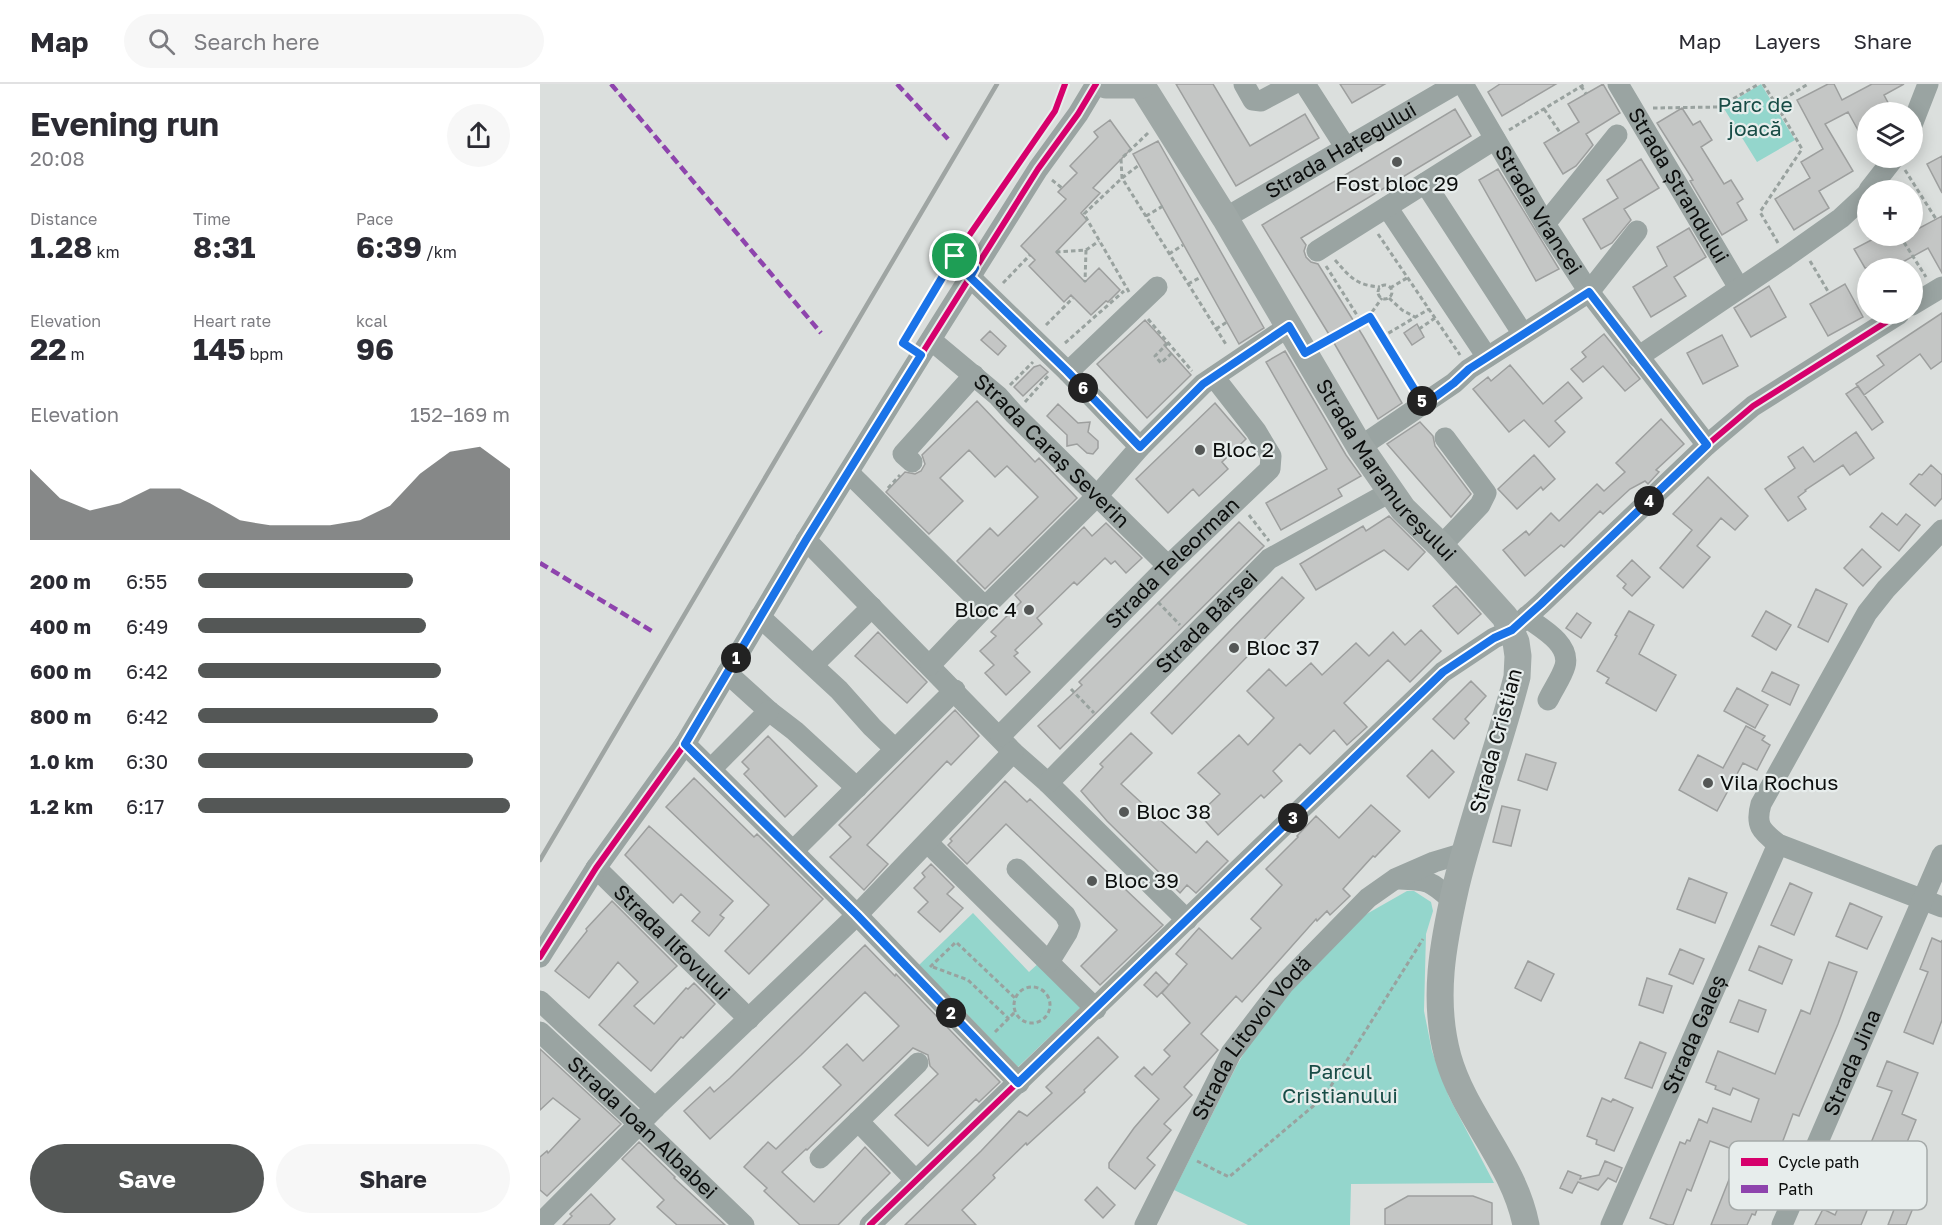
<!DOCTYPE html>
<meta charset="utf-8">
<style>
:root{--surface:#fff;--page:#f7f7f7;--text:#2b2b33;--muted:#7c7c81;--line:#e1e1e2;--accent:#545756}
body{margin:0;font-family:"Golos Text",sans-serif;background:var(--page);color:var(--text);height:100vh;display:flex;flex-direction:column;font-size:22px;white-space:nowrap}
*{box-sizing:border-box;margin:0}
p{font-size:20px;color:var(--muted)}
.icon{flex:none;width:33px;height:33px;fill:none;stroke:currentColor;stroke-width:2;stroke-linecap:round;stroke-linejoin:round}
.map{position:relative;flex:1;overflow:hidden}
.drawer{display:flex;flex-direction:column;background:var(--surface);width:540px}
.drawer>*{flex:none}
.controls{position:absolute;left:1317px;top:18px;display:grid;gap:12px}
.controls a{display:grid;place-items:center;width:66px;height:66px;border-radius:50%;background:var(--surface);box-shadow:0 3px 15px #0003;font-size:30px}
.pin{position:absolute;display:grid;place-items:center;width:51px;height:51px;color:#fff;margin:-26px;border:3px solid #fff;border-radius:50%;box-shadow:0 2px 6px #0007}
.km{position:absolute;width:30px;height:30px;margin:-15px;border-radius:50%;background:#222;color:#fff;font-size:16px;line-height:30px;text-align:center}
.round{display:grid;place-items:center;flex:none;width:63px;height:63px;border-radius:32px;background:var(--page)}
.head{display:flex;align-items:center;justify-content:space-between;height:102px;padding:0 30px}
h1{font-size:33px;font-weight:700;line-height:45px}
.figures{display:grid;grid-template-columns:repeat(3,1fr);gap:9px;height:102px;padding:6px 30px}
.figures div{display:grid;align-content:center}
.figures b{font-size:30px;font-weight:700}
.figures small{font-size:16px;font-weight:400}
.figures p{font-size:16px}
.chart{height:168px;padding:12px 30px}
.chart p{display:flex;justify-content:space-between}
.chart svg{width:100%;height:108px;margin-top:6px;fill:var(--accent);opacity:.7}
.primary-button{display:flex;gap:12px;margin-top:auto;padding:12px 30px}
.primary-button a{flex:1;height:69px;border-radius:36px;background:var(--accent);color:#fff;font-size:24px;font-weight:700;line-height:69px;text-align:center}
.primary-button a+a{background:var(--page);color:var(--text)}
ul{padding:0 30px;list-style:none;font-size:20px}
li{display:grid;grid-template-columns:96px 72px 1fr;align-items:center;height:45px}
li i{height:15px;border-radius:8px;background:var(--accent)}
header{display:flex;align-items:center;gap:36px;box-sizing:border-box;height:84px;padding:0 30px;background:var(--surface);border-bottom:2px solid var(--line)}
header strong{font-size:28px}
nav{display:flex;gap:33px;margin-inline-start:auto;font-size:21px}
.search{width:420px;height:54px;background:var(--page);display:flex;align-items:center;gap:15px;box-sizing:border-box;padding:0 21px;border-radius:33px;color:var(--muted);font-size:22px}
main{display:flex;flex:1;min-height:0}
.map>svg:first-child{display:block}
.green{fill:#94d6cc}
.building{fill:#c4c6c5;stroke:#9d9f9e;stroke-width:1.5}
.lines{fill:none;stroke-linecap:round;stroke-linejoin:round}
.path{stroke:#99a29f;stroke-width:3;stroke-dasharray:4.5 3;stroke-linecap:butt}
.minor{stroke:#9aa4a2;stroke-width:21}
.major{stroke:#9fa8a6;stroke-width:27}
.rail{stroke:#9fa5a3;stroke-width:4.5}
.quiet{stroke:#8e44ad;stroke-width:4.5;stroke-dasharray:9 4.5;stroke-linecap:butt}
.cycleway-casing{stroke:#e7edec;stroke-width:10}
.cycleway{stroke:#d6006c;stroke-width:6}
.route-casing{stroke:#fff;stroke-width:12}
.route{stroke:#1a73e8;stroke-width:8}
.poi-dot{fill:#545756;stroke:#e7edec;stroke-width:2}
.labels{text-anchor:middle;stroke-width:4.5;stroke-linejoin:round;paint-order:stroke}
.park-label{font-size:21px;fill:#184c46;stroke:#e7edec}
.street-label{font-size:21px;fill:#0c0e0d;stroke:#e7edec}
.poi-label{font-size:21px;fill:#0c0e0d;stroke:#e7edec;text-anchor:start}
.key{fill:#e7edec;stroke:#a5aaa9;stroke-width:1.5}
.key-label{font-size:16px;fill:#0c0e0d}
</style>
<header>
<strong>Map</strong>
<div class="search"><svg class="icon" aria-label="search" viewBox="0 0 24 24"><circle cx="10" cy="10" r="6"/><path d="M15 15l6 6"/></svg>Search here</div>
<nav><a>Map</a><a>Layers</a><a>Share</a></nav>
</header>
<main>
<section class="drawer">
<div class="head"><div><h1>Evening run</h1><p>20:08</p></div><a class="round"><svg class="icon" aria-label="share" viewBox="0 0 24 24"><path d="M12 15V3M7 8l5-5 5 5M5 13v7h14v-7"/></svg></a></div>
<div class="figures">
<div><p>Distance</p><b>1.28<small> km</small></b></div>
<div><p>Time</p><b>8:31</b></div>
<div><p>Pace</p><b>6:39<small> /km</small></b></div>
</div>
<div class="figures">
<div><p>Elevation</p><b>22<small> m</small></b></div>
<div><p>Heart rate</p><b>145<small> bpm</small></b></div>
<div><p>kcal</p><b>96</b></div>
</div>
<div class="chart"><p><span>Elevation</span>152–169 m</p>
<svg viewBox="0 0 160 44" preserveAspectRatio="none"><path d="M0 44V15L10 27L20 32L30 29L40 23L50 23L60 29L70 36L80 38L90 38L100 38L110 36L120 30L130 17L140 8L150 6L160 15V44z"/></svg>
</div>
<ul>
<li><b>200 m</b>6:55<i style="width:69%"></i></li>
<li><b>400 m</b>6:49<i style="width:73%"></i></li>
<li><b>600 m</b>6:42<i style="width:78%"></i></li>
<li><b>800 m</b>6:42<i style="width:77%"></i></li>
<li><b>1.0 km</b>6:30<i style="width:88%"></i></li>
<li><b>1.2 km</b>6:17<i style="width:100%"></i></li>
</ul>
<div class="primary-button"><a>Save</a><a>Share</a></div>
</section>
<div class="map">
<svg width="1402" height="1141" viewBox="0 0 1402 1141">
<rect width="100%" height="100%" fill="#dbdfdd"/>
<path class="green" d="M1221 0 1255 56 1217 78 1183 23Z
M867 807H874L891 818 893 827 886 850 884 927 892 967 909 1013 954 1099 811 1100 810 1141H708L634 1106 697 981 717 947 743 911 816 836Z
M433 829 489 888 501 877 543 921 478 983 379 881Z"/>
<path class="building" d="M636 0H673L710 62 765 30 779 54 696 102Z
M800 0H845L812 19Z
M960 0H1016L962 32 948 8Z
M1063 0 1080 29 1046 50 1053 61 1036 82 1023 90 1004 59 1039 38 1028 20Z
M1288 0H1294L1302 16 1332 0H1364L1344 11 1353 28H1328V41L1318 46 1308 28 1285 40 1313 87 1279 107 1289 124 1254 146 1235 115 1270 94 1261 78 1283 65 1257 16Z
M1142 24 1153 41 1160 37 1172 56 1161 63 1184 100 1191 96 1203 115 1197 119 1207 136 1182 151 1150 97 1153 96 1117 39Z
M915 25 931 52 761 154 766 161 764 167 766 173 771 178 778 180 823 252 862 319 838 335 790 252 722 141Z
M570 36 591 65 553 104 560 109 541 129 547 136 516 168 545 198 559 184 580 206 568 218 566 217 551 231 531 211 524 218 489 182 495 176 481 162 526 115 518 108 537 89 530 82 558 53 554 48Z
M618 57 724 244 699 260 593 70Z
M1402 72V109L1387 80Z
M1101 75 1119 104 1084 125 1091 136 1072 159 1061 165 1043 135 1078 114 1067 96Z
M958 85 1019 185 996 197 939 96Z
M1402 132V189L1388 164 1352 184H1325L1314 165 1339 152H1354L1357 157 1367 152H1372V148Z
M1149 144 1166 173 1134 193 1146 212 1111 233 1093 203 1127 182 1117 163Z
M1305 200 1323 233 1288 252 1270 220Z
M1229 202 1246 233 1211 253 1194 224Z
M1402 229V277L1391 285 1380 270 1324 311 1316 300 1344 281 1337 272Z
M605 236 626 259 624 261 651 291 607 334 557 280Z
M877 240 884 253 872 261 864 249Z
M450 247 466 262 458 271 441 256Z
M1064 250 1100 295 1085 307 1063 282 1043 298 1031 285 1046 273 1042 268Z
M1182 251 1198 282 1163 300 1147 269Z
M745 267 806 371 821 392 798 405 802 412 741 446 726 419 787 385 726 278Z
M500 281 508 288 483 312 474 303 494 283Z
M970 281 1003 320 1028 298 1042 314 1015 337 1025 348 1009 363 984 336 969 348 933 305 948 293 951 297Z
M1318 302 1343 338 1332 346 1306 310Z
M437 317 495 378 499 374 537 414 445 505 417 477 450 444 458 452 498 413 467 382 455 393 429 366 400 394 423 417 389 450 346 408 365 388 375 390 381 387 385 380 382 371Z
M675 319 706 355 682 378 688 385 659 412 653 405 628 429 596 395Z
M518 320 538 339 550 338 548 348 558 357V364L553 370 547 369 537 360 527 362V351L507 332Z
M1121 335 1144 360 1116 386 1119 388 1108 400 1105 397 1090 405 1063 430 1060 427 1024 463 1021 461 985 492 963 466 986 447 989 451 1011 429 1019 437 1057 400 1064 407 1085 388 1076 379Z
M880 338 893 352 895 362 931 410 911 433 847 360Z
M1316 348 1334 374 1310 391 1303 381 1265 406 1266 407 1258 413 1266 425 1248 437 1225 405 1255 384 1248 373 1263 363 1274 378Z
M994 371 1015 395 1003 406 1001 403 977 425 958 405Z
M1391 381 1402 391V414L1395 422 1370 400 1379 390 1382 391Z
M1168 393 1208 432 1195 446 1181 434 1157 462 1170 473 1143 504 1120 484 1152 446 1133 430Z
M1342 429 1357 441 1366 430 1380 441 1359 467 1330 443Z
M849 432 885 468 868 486 844 466 776 506 760 480 823 442 826 447Z
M699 438 724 462 520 665 498 642 542 601 539 598Z
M566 439 602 474 586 489 575 477 571 480 565 474 537 501 534 498 497 534 502 540 475 566 478 569 474 572 490 588 466 611 445 589 454 581 440 567 456 552 451 548 481 518 475 511 544 443 552 452Z
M1322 465 1341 483 1323 502 1304 484Z
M1092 476 1110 493 1092 512 1083 504 1086 500 1077 492Z
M742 493 764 514 632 650 611 629Z
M916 502 941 530 918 550 893 522Z
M1276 505 1307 520 1288 558 1258 543Z
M1089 527 1114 541 1099 570 1136 591 1116 627 1066 599 1069 594 1057 587 1077 552 1075 551Z
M1226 527 1251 541 1236 566 1212 552Z
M1037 529 1051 539 1041 554 1026 544Z
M881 546 901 567 870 598 848 576 804 619 827 643 807 661 794 646 770 670 760 660 733 687 742 697 724 714 721 711 678 751 659 730 680 710 658 689 699 651 708 661 734 634 707 607 729 585 746 602 771 579 782 591 816 559 829 572 853 548 865 561Z
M338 548 387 598 367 619 315 572Z
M1232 588 1259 601 1250 621 1222 607Z
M931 597 946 612 925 635 929 639 914 655 893 635Z
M1197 604 1228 621 1215 644 1184 627Z
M415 626 439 652 411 681 407 677 327 761 348 780 324 806 290 773 311 753 299 741Z
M1206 642 1225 652 1222 656 1230 661 1217 686 1203 679 1177 727 1139 706 1158 671 1183 684Z
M591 649 612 669 581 700 656 769 667 757 688 777 656 809 647 801 640 809 567 737 541 707 563 683 560 680Z
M228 652 277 702 245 733 204 690 209 685 202 678Z
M892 666 914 688 889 714 867 692Z
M986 670 1016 679 1007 706 978 696Z
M154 694 214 753 217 750 283 815 209 890 185 867 229 821 126 723Z
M465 697 487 718 490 715 623 841 560 901 541 882 577 846 466 740 427 780 408 761 412 757 410 755Z
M831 721 860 747 835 773 833 772 803 805 810 812 790 831 787 827 777 837 776 835 702 918 696 912 661 950 678 966 644 1003 652 1011 624 1040 631 1046 607 1074 615 1081 595 1105 569 1084V1079L594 1044 619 1015 595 992 604 983 612 991 630 972 624 966 650 939 622 909 647 880 636 870 659 844 692 875 721 844 711 835 742 801 726 785 758 753 757 752 776 732 799 754Z
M962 722 980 726 971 762 953 758Z
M109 742 193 817 180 831 184 834 169 852 152 837 160 828 141 810 133 819 85 771Z
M391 780 414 803 407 810 423 824 400 848 378 828 388 818 374 804 385 793 382 789Z
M1149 794 1187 809 1175 839 1137 825Z
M1250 799 1272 809 1254 851 1231 841Z
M72 817 137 882 94 922 114 940 146 904 148 905 154 899 175 920 143 954 141 953 111 987 59 941 98 898 78 878 49 914 15 887 47 847 46 845Z
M1310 819 1342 833 1327 865 1296 852Z
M1392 854 1401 858 1402 856V936L1393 960 1364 948 1388 888 1380 885Z
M325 861 355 892 356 890 460 998 439 1018 436 1015 388 1062 355 1031 398 990 390 982 388 971 373 964 267 1066 266 1065 242 1088 274 1118 325 1063 350 1089 298 1141H260L224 1107 227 1104 204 1083 228 1058 236 1065 301 1001 283 983 307 960 323 977 359 942 325 908 261 971 170 1055 144 1027 170 1003 174 1008 190 994Z
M1219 862 1252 876 1242 900 1209 886Z
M1140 865 1164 875 1153 900 1129 890Z
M988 877 1014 890 1001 917 975 904Z
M1289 878 1317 888 1298 940 1259 1032 1253 1030 1215 1131 1212 1130 1207 1141H1171L1200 1068 1170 1057 1151 1107 1147 1105 1133 1141H1128L1110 1134 1140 1058 1145 1060 1147 1056 1150 1057 1159 1035 1167 1039 1173 1024 1211 1038 1219 1015 1193 1004 1190 1011 1175 1005 1176 1002 1166 998 1178 967 1235 990 1261 926 1270 930Z
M616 888 629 901 617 913 604 901Z
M1107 894 1132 902 1123 929 1099 921Z
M1199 916 1226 926 1218 948 1190 938Z
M558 953 578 973 544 1006 545 1008 487 1061 486 1059 453 1091 455 1094 422 1126 436 1141H365L441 1067 479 1027 487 1032 512 1009 506 1003Z
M1100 958 1126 969 1112 1004 1085 994Z
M0 965 81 1040 7 1112 0 1106V1073L7 1067 8 1069 40 1035 13 1014 0 1026Z
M1347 977 1378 989 1362 1030 1376 1036 1361 1073 1343 1066 1327 1103 1335 1107 1321 1141H1275L1283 1125 1295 1131 1306 1106 1297 1102 1308 1077 1322 1081 1352 1007 1337 1002Z
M1062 1014 1071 1018 1073 1015 1093 1024 1074 1067 1056 1060 1057 1056 1047 1052Z
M99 1058 135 1093 134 1094 185 1141H137L117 1123 124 1116 82 1075Z
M1065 1077 1082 1084 1076 1098 1068 1094 1058 1106 1038 1098 1032 1109 1020 1104 1028 1087 1041 1092 1040 1095 1059 1091Z
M557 1103 575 1121 563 1134 545 1116Z
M51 1110 75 1135 69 1141H23L32 1132 30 1130Z
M868 1112H933L952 1119V1141H845V1125Z
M1357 1118 1373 1124 1366 1141H1348Z"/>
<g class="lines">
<path class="path" d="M1223 0 1236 20
M1041 2 1046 10
M1113 24 1179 23 1219 0
M1004 25 1021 50
M969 46 1045 0
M608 49 581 75 582 94 687 262
M1365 86 1396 135
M512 96 522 104
M606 132 623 122
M838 150 920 271
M1360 152 1386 193
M1238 159 1220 128 1262 65 1236 20 1268 0
M546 166 559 157
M516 168 546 166 545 198
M629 170 643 161
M795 176C811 194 816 201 840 203
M1270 177 1289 209
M786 182 822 239
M463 199 490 171
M648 200 661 193
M838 208a7 7 0 1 1 14 0a7 7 0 1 1-14 0Z
M850 204 867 194
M589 208 544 130 582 94 599 81
M849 214 862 226 875 233
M830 233 874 306
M608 235 652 287
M506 241 533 214
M676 245 687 238
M879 245 895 234
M842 253 889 225
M525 259 584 207
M628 259 615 272 621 279 634 267
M782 260 827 235 842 214
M470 301 493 278
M485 318 508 292
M348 404 360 391
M709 431 729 457
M618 518 640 541
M531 605 554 629
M390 883 416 858 475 914
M393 883 428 896 469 935
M474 921a18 18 0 1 1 36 0a18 18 0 1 1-36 0Z
M455 948 475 928
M657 1077 689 1093 784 1013 883 855"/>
<g class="minor">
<path d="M704 0 713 16 721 17 753 0"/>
<path d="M765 0 806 64"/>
<path id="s1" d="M923 0 1005 140 1049 208 1167 361"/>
<path id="s2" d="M1078 0 1199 204"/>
<path d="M1372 41 1388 0"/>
<path d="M885 99 983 250"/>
<path d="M1329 106 1354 74"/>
<path d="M847 123 947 273"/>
<path id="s3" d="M685 134 916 0"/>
<path d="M1005 140 1077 51"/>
<path d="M777 167 955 55"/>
<path d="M430 193 528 288 600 363"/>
<path d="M1372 221 1402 203"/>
<path id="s4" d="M391 256 458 312 474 330 628 482"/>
<path d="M1098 273 1246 173 1301 134 1328 109"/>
<path d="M528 288 617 203"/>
<path d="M820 363 914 299 929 285 1049 208 1097 147"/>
<path d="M372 378 363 370 434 291"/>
<path d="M309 389 445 523"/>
<path d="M1402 446 1346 505 1327 529 1221 720C1215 741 1221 747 1238 760L1402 823"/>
<path d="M266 456 473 668 508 699 647 836"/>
<path d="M901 462 940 421 946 409 905 354"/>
<path d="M220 533 299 606 332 643 355 665"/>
<path d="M986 533C1001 544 1031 560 1025 582 1022 593 1013 605 1008 616"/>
<path d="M273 581 332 523"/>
<path d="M390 581 445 523 557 412 600 363 663 300 749 242"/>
<path d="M187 589 229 627 255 647 317 704"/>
<path id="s5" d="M460 652 628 482 730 385 731 372 716 347 674 293"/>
<path d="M145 660 317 831 479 999"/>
<path d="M171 685 229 627"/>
<path id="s6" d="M508 699 729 475 850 408"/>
<path d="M388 759 556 925"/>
<path d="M253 767 415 606"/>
<path id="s7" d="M56 784 209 935"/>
<path d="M477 785 525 831 530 841 527 849 509 878"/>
<path d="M859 795C890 796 890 797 913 817"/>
<path d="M0 873 56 784 145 660 268 453 381 271 498 85 538 30 556 0"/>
<path d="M0 917 115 1024"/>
<path id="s8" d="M0 948 99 1040 204 1141"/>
<path d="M318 1037 376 1097"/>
<path d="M280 1074 378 979"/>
<path d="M0 1140 115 1024 317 831 473 668"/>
<path d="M330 1141 903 588 954 554 972 546 1001 520 1167 361 1213 322 1359 230"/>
<path id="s9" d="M605 1141 691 969 743 901 828 814 855 795 894 778 924 769"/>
<path id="s10" d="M1071 1141 1238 760"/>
<path id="s11" d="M1242 1141 1402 771"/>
</g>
<g class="major">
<path id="s12" d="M601 0 685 134 820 363 863 425 901 462 965 533 976 558 978 572 977 593C959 663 933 732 916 802 903 859 892 915 908 973 925 1033 974 1079 986 1141"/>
<path d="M566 1H602"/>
</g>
<path class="rail" d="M0 776 457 0"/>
<path class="quiet" d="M71 0 281 249
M357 0 408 55
M0 479 115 549"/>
<g class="cycleway-casing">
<path id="cycleway" d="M381 271 363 259 415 172 515 27 525 0
M0 873 56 784 145 660 268 453 381 271 498 85 538 30 556 0
M330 1141 903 588 954 554 972 546 1001 520 1167 361 1213 322 1359 230"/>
</g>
<use href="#cycleway" class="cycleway"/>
</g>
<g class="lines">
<g class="route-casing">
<path id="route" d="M415 172 435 184 430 193 528 288 600 363 663 300 749 242 765 269 830 233 884 321 914 299 929 285 1049 208 1167 361 1001 520 972 546 954 554 903 588 478 999 317 831 145 660 266 456 381 271 363 259Z"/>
</g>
<use href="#route" class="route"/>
</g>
<g class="poi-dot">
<circle cx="857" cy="78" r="6"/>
<circle cx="660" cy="366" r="6"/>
<circle cx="489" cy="526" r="6"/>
<circle cx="694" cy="564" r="6"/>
<circle cx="1168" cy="699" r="6"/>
<circle cx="584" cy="728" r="6"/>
<circle cx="552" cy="797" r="6"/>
</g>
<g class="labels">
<g class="park-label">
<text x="1215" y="28">Parc de<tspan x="1215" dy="24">joacă</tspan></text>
<text x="800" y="995">Parcul<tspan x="800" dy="24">Cristianului</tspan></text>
</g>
<g class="street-label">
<text dy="7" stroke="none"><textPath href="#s3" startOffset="134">Strada Hațegului</textPath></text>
<text dy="7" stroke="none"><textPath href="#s2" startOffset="118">Strada Ștrandului</textPath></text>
<text dy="7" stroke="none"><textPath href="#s1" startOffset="147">Strada Vrancei</textPath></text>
<text dy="7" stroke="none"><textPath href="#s4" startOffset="164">Strada Caraș Severin</textPath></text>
<text dy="7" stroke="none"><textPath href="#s12" startOffset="458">Strada Maramureșului</textPath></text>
<text dy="7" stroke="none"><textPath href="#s5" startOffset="244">Strada Teleorman</textPath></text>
<text dy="7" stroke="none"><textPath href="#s6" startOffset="226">Strada Bârsei</textPath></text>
<text transform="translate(956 657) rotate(-75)" y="7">Strada Cristian</text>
<text dy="7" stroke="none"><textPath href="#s7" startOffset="106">Strada Ilfovului</textPath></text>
<text dy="7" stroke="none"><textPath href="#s10" startOffset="208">Strada Galeș</textPath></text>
<text dy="7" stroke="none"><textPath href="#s9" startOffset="216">Strada Litovoi Vodă</textPath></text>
<text dy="7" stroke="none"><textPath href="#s11" startOffset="177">Strada Jina</textPath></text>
<text dy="7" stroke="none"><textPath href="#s8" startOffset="140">Strada Ioan Albabei</textPath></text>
</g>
<g class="poi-label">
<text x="857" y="107" text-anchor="middle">Fost bloc 29</text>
<text x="672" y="373">Bloc 2</text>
<text x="477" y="533" text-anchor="end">Bloc 4</text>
<text x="706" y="571">Bloc 37</text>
<text x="1180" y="706">Vila Rochus</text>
<text x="596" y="735">Bloc 38</text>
<text x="564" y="804">Bloc 39</text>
</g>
</g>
<rect x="1189" y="1057" width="198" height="69" rx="9" class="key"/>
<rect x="1201" y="1074" width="27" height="8" fill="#d6006c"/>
<rect x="1201" y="1101" width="27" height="8" fill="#8e44ad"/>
<g class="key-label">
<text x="1238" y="1084">Cycle path</text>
<text x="1238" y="1111">Path</text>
</g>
</svg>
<div class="controls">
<a><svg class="icon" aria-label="layers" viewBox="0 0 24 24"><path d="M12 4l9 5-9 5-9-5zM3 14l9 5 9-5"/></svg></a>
<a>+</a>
<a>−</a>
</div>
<div class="pin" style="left:415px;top:172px;background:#1e9e55"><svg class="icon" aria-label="arrive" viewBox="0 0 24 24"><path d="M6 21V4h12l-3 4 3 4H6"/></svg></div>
<b class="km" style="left:196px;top:574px">1</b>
<b class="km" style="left:411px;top:929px">2</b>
<b class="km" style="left:753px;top:734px">3</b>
<b class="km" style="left:1109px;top:417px">4</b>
<b class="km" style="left:882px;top:317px">5</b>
<b class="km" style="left:543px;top:304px">6</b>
</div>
</main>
